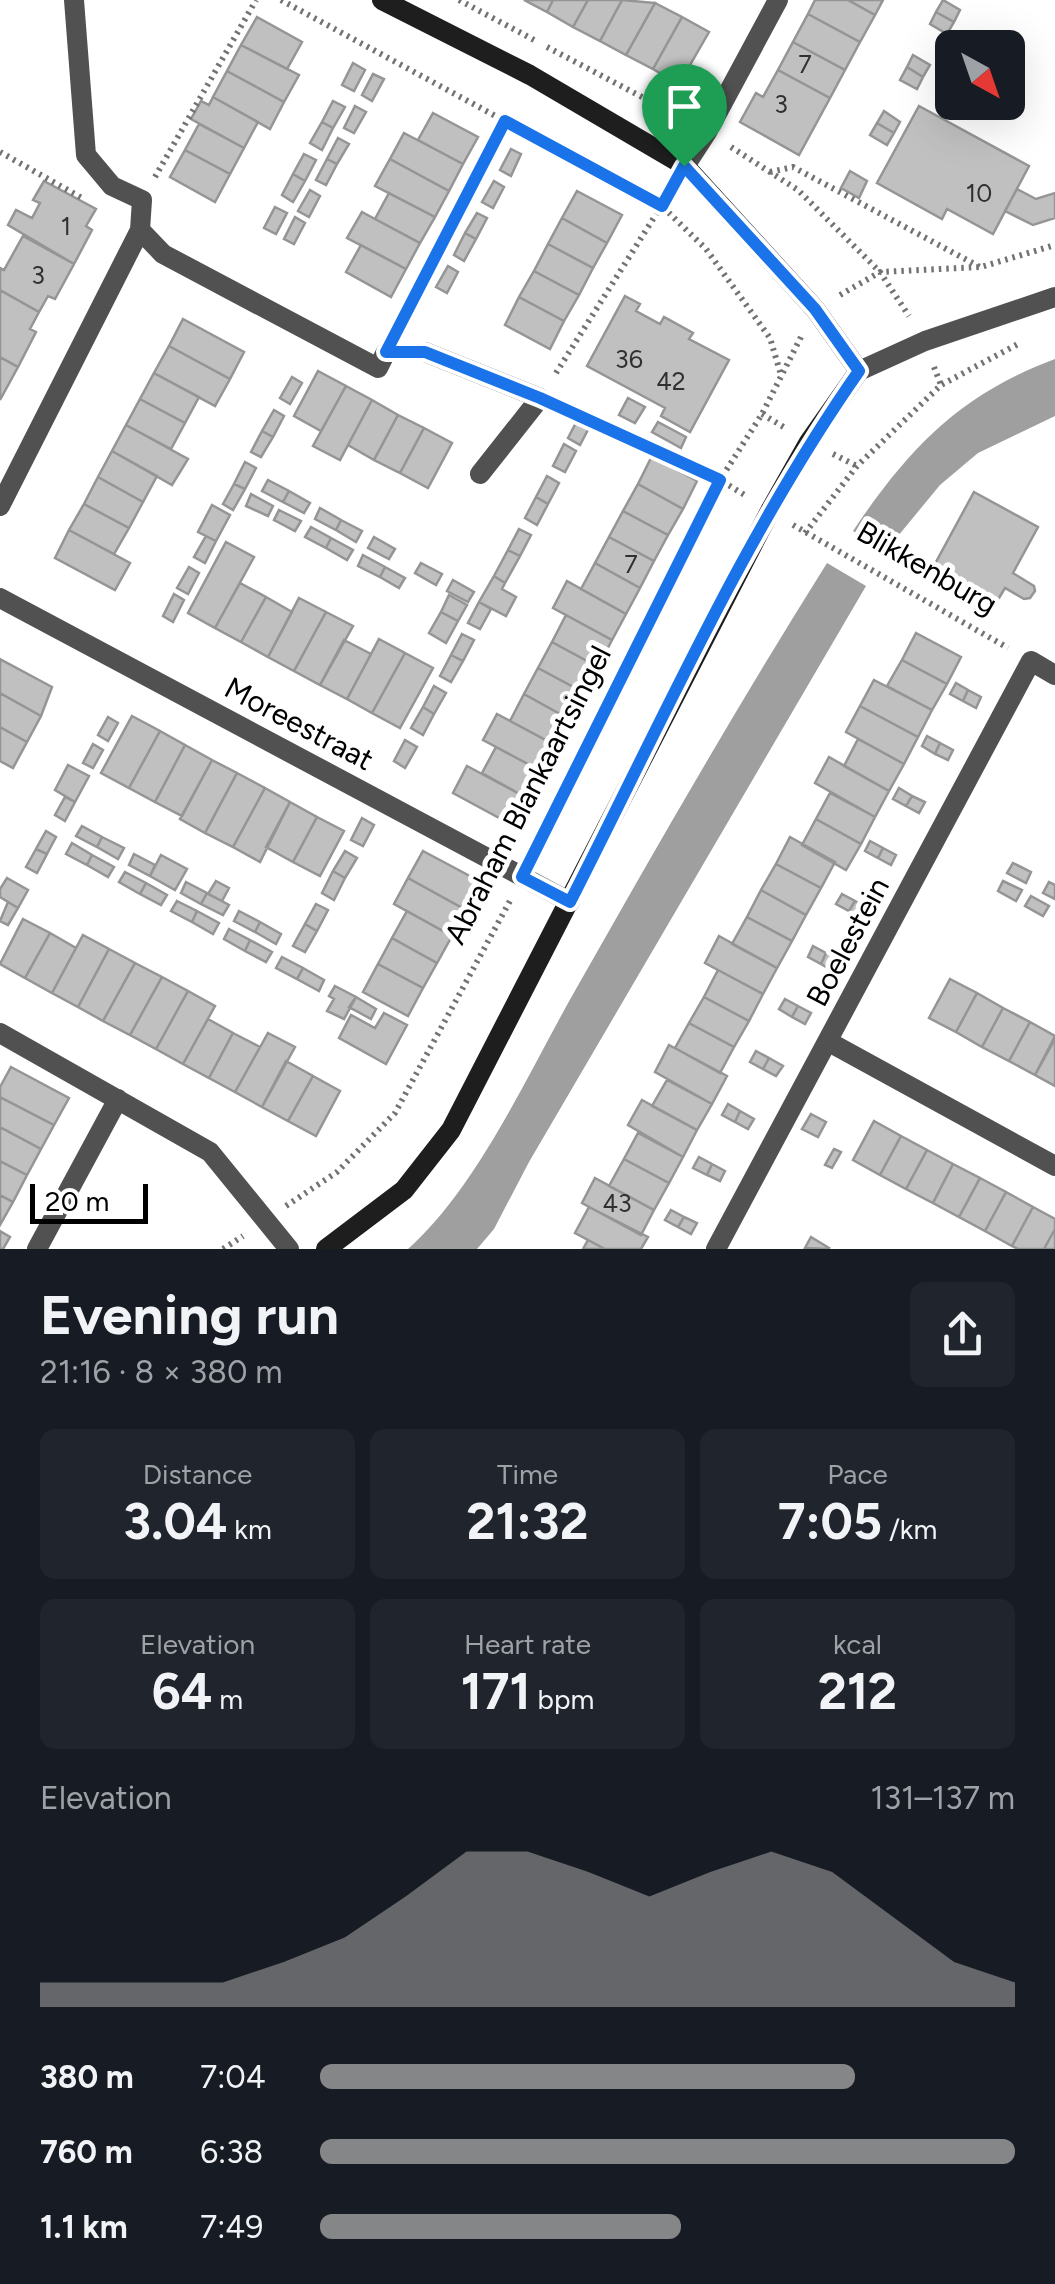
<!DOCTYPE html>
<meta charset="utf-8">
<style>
:root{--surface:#171b24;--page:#20242c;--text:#f1f3f6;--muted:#9ea1a6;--accent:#858687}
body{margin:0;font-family:Figtree,sans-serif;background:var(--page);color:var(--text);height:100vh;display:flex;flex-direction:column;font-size:38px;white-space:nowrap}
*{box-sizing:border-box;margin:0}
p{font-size:32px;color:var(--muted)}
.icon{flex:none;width:55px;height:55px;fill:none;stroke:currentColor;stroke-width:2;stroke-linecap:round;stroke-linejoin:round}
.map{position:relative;height:1249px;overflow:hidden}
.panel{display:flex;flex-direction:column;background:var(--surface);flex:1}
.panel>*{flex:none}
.needle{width:65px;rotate:140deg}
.controls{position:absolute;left:935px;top:30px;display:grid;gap:20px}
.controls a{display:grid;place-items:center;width:90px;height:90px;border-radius:15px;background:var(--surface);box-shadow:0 10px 40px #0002;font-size:50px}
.scale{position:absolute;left:30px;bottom:25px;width:118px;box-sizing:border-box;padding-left:10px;border:5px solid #000;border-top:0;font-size:28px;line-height:35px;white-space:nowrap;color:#000;-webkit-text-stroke:8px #fff;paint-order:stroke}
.pin{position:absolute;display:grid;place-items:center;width:85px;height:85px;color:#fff;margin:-102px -42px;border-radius:50% 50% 50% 0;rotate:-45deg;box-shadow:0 0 10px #0007}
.pin .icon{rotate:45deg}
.round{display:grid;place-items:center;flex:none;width:105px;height:105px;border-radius:15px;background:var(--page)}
.head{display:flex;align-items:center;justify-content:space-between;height:170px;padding:0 40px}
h1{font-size:55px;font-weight:700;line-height:75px}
.metrics{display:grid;grid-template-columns:repeat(3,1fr);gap:15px;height:170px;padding:10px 40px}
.metrics div{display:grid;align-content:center;border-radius:15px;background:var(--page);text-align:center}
.metrics b{font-size:50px;font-weight:700}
.metrics small{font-size:28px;font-weight:400}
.metrics p{font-size:28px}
.chart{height:280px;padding:20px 40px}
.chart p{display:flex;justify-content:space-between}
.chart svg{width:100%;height:180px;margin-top:10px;fill:var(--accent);opacity:.7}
ul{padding:0 40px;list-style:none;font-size:32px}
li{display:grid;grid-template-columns:160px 120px 1fr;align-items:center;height:75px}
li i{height:25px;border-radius:12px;background:var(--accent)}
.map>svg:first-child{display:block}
.water{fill:#9f9f9f}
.building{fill:#c0c0c0;stroke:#959595;stroke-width:2.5}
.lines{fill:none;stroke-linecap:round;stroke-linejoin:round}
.path{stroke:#737373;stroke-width:6;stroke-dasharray:2.5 5;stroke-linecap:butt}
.street{stroke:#515151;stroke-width:20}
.secondary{stroke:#1e1e1e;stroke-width:20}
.route-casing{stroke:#fff;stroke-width:20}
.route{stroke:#1a73e8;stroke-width:12}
.labels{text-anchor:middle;stroke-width:10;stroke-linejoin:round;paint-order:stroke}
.number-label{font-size:25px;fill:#303030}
.street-label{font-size:30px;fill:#000;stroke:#fff}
</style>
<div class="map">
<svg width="1055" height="1249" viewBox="0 0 1055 1249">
<rect width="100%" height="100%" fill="#fff"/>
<path class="water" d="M1055 359V416L978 453 940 485 884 553 853 531C908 449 960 394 1055 359Z
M827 563 866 586 529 1162 494 1229 477 1249H408C479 1185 528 1073 576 989 657 846 739 703 827 563Z"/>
<path class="building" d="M524 0H553L547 12Z
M553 0H588L573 27 547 12Z
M588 0H622L600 41 573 27Z
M622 0 655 3 626 55 600 41Z
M815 0H848L875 15 860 42 808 14Z
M848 0H883L875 15Z
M943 0 960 10 954 22 936 12Z
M655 3 682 17 653 69 626 55Z
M936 12 954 22 947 34 930 24Z
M808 14 860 42 845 70 793 42Z
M257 17 302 42 287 69 241 45Z
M682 17 709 32 679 84 653 69Z
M793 42 845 70 830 98 778 70Z
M241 45 299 75 284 102 227 71Z
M913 55 930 65 923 77 907 67Z
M353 63 365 70 354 91 342 85Z
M907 67 923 77 917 89 900 80Z
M778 70 830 98 799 155 740 122 756 93 763 97Z
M227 71 284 102 270 129 213 97Z
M373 74 384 79 372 101 362 95Z
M213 97 258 122 244 148 191 119 201 101 209 105Z
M333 101 345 107 333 128 322 122Z
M355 106 366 112 354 133 344 128Z
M919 106 1029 166 993 234 947 209 942 219 877 183Z
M884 111 900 122 894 133 877 123Z
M433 113 478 137 463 164 418 140Z
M322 122 333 128 322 150 310 143Z
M877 123 894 133 887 145 870 135Z
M199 124 244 148 230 174 185 150Z
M404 133 463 164 449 191 390 159Z
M338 138 349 144 337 164 327 159Z
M511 149 521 154 511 176 500 170Z
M185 150 230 174 215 202 170 177Z
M304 154 316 160 305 181 293 174Z
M327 159 337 164 326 185 316 180Z
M390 159 449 191 435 217 375 186Z
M850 171 867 181 859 198 841 188Z
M293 174 305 181 293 202 282 195Z
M44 181 96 209 86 226 92 230 74 264 8 225 16 210 32 218 40 203 33 200Z
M494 181 504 187 493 208 482 202Z
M1017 189 1036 199 1055 193V218L1033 225 1005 211Z
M310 190 320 196 309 217 298 211Z
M577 191 622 215 607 243 562 218Z
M389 193 435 217 420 243 375 219Z
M275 207 287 213 276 234 264 228Z
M362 212 420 243 406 269 347 238Z
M477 213 487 218 476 239 465 233Z
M295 217 305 223 294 244 284 239Z
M562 218 607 243 593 268 548 244Z
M465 233 476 239 464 261 454 255Z
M23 236 74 264 55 299 48 296 39 312 0 290V268L4 270Z
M548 244 593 268 579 295 534 271Z
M361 245 406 269 391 297 346 272Z
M448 266 458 272 447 293 436 287Z
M534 271 579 295 564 321 519 297Z
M0 290 39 312 30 329 36 332 18 367 0 357Z
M625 296 640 304 636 311 660 324 664 317 693 333 689 339 729 360 690 432 661 416 665 408 587 366Z
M519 297 564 321 550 349 505 325Z
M183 319 244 352 230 379 169 346Z
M169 346 230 379 215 406 154 373Z
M0 357 18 367 0 400Z
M318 371 346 386 321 431 294 416Z
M154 373 199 397 185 423 140 399Z
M292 377 302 383 290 404 280 398Z
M346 386 372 400 340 460 313 446Z
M628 398 645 407 635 423 619 415Z
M140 399 185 423 171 449 126 425Z
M372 400 398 415 374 460 348 445Z
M274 410 284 416 273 437 262 431Z
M398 415 424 428 400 473 374 460Z
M579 417 591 424 580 445 568 438Z
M658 422 686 437 681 448 652 432Z
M126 425 188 459 172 485 112 451Z
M424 428 452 443 428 488 400 473Z
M262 431 273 437 261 457 251 452Z
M564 444 576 451 565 472 553 466Z
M112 451 157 476 143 502 98 477Z
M652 456 697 481 683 509 638 484Z
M245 462 256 468 245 489 234 484Z
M547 476 559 483 548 504 536 497Z
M98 477 143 502 129 528 84 504Z
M268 480 289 491 283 502 262 491Z
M234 484 245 489 233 510 223 504Z
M638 484 683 509 668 535 623 511Z
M289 491 310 503 304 513 283 502Z
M974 492 1038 527 1013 573 1034 586 1035 591 1030 598 1024 599 1005 588 993 608 930 573Z
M251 494 273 506 268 516 246 506Z
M536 497 548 504 537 525 525 518Z
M84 504 129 528 114 554 69 530Z
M212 505 230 515 216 541 198 532Z
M320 508 341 520 336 530 315 519Z
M279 510 301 521 295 531 274 520Z
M623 511 668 535 654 561 609 537Z
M341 520 362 531 356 542 336 530Z
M311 527 331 538 326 548 305 537Z
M519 529 531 535 520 556 508 550Z
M69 530 130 563 115 590 55 558Z
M206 536 216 541 205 563 194 557Z
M374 537 395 549 389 559 368 548Z
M609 537 654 561 640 588 595 563Z
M331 538 353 550 347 560 326 548Z
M226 542 254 557 215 628 188 613Z
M508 550 520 556 505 583 494 576Z
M363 555 385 567 380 577 358 566Z
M421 563 442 574 436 585 415 573Z
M595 563 640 588 626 614 581 589Z
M189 567 199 573 188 594 177 588Z
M385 567 405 578 399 588 380 577Z
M494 576 505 583 502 589 516 597 506 616 479 602Z
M453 580 474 592 468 602 447 591Z
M567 581 626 614 612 640 553 608Z
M240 583 266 597 241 642 215 628Z
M174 594 184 600 173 622 163 616Z
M449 595 467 605 458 621 441 612Z
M266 597 292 612 268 657 241 642Z
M299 598 326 612 294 671 268 657Z
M479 602 491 609 480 629 468 623Z
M326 612 353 626 320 685 294 671Z
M441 612 458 621 446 643 429 633Z
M566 615 612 640 598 667 552 642Z
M916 633 961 657 947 684 902 660Z
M462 634 474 640 463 661 451 655Z
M379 639 405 653 372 713 347 699Z
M344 640 371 654 347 699 320 685Z
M552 642 598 667 583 692 538 668Z
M405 653 433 668 400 728 372 713Z
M451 655 463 661 451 682 440 676Z
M0 659 52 687 41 716 0 693Z
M902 660 947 684 932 710 887 686Z
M538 668 583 692 569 719 524 694Z
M874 680 932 710 918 737 860 706Z
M956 683 968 690 963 701 950 694Z
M434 686 446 693 434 714 423 707Z
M968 690 981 697 976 708 963 701Z
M0 693 41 716 27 742 0 727Z
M524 694 569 719 555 745 510 721Z
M860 706 918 737 904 764 846 732Z
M423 707 434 714 423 735 411 728Z
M497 714 555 745 541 771 483 740Z
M132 716 160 731 129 788 101 773Z
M108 717 118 723 108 741 98 735Z
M0 727 27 742 13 768 0 761Z
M160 731 185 745 155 802 129 788Z
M927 736 940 743 935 754 922 746Z
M858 739 904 764 889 791 844 766Z
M405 740 417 747 405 768 394 761Z
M940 743 953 750 948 760 935 754Z
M93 744 103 750 93 768 83 763Z
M185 745 212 760 182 816 155 802Z
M496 747 541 771 527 798 482 773Z
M829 757 889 791 875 817 815 783Z
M212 760 237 773 205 833 180 819Z
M68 765 89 776 75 802 55 790Z
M467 766 527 798 512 825 453 793Z
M237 773 265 788 233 847 205 833Z
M265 788 290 802 260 862 233 847Z
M899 788 912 796 906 806 893 799Z
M830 793 875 817 861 844 816 819Z
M912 796 925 802 919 813 906 806Z
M65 797 75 802 65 821 55 815Z
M290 802 317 817 293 862 266 847Z
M317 817 344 831 320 876 293 862Z
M362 818 374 825 363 846 351 840Z
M816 819 861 844 846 870 802 845Z
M82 826 102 837 97 847 76 836Z
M46 831 56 837 47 854 36 849Z
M102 837 124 848 118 859 97 847Z
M790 837 835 862 821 888 776 864Z
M870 841 883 848 878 858 865 851Z
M72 843 92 855 87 865 66 854Z
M883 848 896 855 891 865 878 858Z
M36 849 47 854 37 873 26 867Z
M345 851 357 858 345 878 333 871Z
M423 851 481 882 466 910 408 878Z
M134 854 155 865 150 876 129 865Z
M92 855 114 867 108 877 87 865Z
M161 855 187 869 175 890 150 876Z
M1013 863 1031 872 1026 883 1007 873Z
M776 864 821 888 806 915 761 890Z
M333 871 345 878 334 900 322 893Z
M125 872 146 883 140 894 119 882Z
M7 878 28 890 18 908 0 897V889Z
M408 878 466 910 452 936 394 904Z
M216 881 229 888 222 901 208 894Z
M1003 881 1022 890 1016 901 998 891Z
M186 882 207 893 201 904 181 893Z
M1049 882 1055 885V899L1043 893Z
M146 883 167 895 161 905 140 894Z
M761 890 806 915 792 941 747 917Z
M207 893 229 905 223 915 201 904Z
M842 894 855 901 849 911 836 904Z
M1031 896 1049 906 1043 916 1025 906Z
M177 901 197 911 192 922 171 911Z
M855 901 867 908 862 918 849 911Z
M8 902 18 908 8 925 0 921Z
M316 904 328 910 317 931 305 924Z
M197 911 219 923 213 934 192 922Z
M239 911 260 922 255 932 234 921Z
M407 911 452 936 437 963 392 938Z
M747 917 792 941 777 968 732 944Z
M23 919 50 933 25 978 0 964Z
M260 922 281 934 276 944 255 932Z
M305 924 317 931 305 952 293 946Z
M229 929 250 940 245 951 224 939Z
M50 933 76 948 52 993 25 978Z
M83 935 109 949 78 1007 52 993Z
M719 936 777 968 763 994 705 963Z
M392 938 437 963 423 988 378 964Z
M250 940 272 952 266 962 245 951Z
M813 946 826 953 821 964 808 957Z
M109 949 135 963 103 1021 78 1007Z
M826 953 839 960 833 971 821 964Z
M282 957 303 968 297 979 276 968Z
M135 963 162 977 130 1035 103 1021Z
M378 964 423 988 408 1016 363 992Z
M303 968 324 980 319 991 297 979Z
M718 970 763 994 749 1021 704 997Z
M162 977 188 991 156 1049 130 1035Z
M950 979 977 993 956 1032 929 1018Z
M335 986 356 997 344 1019 327 1011 334 999 329 996Z
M188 991 215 1006 183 1064 156 1049Z
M977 993 1003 1008 982 1047 956 1032Z
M356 997 376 1009 371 1019 349 1007Z
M704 997 749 1021 734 1047 689 1023Z
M785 999 798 1006 792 1017 779 1009Z
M798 1006 811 1013 805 1024 792 1017Z
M1003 1008 1030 1022 1009 1061 982 1047Z
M384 1013 407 1025 386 1064 339 1038 351 1015 375 1028Z
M208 1019 233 1033 209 1078 183 1064Z
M1030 1022 1055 1036 1035 1075 1009 1061Z
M689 1023 734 1047 720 1073 675 1048Z
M233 1033 260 1047 235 1092 209 1078Z
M268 1033 295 1047 262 1107 235 1092Z
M1055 1039V1086L1035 1075Z
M669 1045 727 1076 712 1104 655 1072Z
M756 1051 769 1058 763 1069 750 1062Z
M769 1058 783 1066 776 1076 763 1069Z
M286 1061 313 1076 288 1121 262 1107Z
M11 1067 69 1098 54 1125 0 1097V1087Z
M313 1076 340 1091 316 1136 288 1121Z
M667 1080 712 1104 697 1130 652 1106Z
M0 1097 54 1125 41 1149 0 1127Z
M642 1100 697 1130 683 1157 628 1125Z
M728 1104 740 1111 735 1122 722 1115Z
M740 1111 754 1119 748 1129 735 1122Z
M811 1114 826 1122 818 1137 802 1129Z
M874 1121 901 1136 880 1175 853 1160Z
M0 1127 41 1149 27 1175 0 1161Z
M638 1133 683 1157 669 1183 624 1159Z
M901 1136 927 1150 906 1189 880 1175Z
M834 1149 841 1152 832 1168 825 1165Z
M927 1150 953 1164 933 1203 906 1189Z
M699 1157 712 1164 707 1175 693 1168Z
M624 1159 669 1183 654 1210 609 1186Z
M0 1161 27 1175 13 1202 0 1195Z
M712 1164 725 1171 720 1181 707 1175Z
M953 1164 980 1178 959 1217 933 1203Z
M595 1178 654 1210 641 1235 582 1203Z
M980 1178 1006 1192 985 1231 959 1217Z
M1006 1192 1033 1207 1012 1246 985 1231Z
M0 1195 13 1202 0 1225Z
M589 1207 648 1237 641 1249H605L575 1233Z
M1033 1207 1055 1219V1229L1044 1249H1018L1012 1246Z
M671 1210 684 1217 678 1227 665 1220Z
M684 1217 697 1223 691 1234 678 1227Z
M1055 1229V1249H1044Z
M0 1231 10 1237 3 1249H0Z
M811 1237 829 1248 828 1249 805 1248Z
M588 1240 605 1249H583Z"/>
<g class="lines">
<path class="path" d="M281 0 662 206 706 249 770 338 781 375
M459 0 536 41
M547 47 682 118
M731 147 798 190 880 272 909 316
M0 152 82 198
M770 172 793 167 980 267
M155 177 256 0
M840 295 880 272 981 267 1055 245
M400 324 505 121
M934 367 941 385
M556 373 672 189
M566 409 720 480 748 497
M762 414 787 429
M833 454 857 466
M793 525 1008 648
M805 533 857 466 941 385 1018 344
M535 852 720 480 762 414 802 335
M286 1206 337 1172 395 1113 511 899
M223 1249 243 1236"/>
<path class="street" d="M685 166 707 132 778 0
M140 230 163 254 378 368 386 352H425L540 398 480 474
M859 371 925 341 1055 297
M0 506 140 230 142 200 112 186 86 155 74 0
M0 598 570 902
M0 1033 210 1152 289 1249
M829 1042 1055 1166
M37 1249 118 1099
M716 1249 1031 661 1055 675"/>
<path class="secondary" d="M326 1249 404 1190 451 1130 770 511 809 442 859 371 815 309 685 166 530 75 382 0"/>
</g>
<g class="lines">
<g class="route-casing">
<path id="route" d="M505 121 662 206 684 166 815 309 859 371C744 535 661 724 570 902L522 877 720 480 540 398 425 352H386Z"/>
</g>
<use href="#route" class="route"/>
</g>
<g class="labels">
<g class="number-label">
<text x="805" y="73">7</text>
<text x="781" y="113">3</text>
<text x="979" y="202">10</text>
<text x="66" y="235">1</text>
<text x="38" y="284">3</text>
<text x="629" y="368">36</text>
<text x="671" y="390">42</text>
<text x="631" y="573">7</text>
<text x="617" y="1212">43</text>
</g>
<g class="street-label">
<text transform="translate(927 568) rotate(30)" y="10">Blikkenburg</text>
<text transform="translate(299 724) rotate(28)" y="10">Moreestraat</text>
<text transform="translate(528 795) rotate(-63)" y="10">Abraham Blankaartsingel</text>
<text transform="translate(848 942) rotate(-62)" y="10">Boelestein</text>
</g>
</g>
</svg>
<div class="controls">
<a><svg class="needle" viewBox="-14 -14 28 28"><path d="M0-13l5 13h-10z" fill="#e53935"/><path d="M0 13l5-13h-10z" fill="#9ea1a6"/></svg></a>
</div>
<div class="scale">20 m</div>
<div class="pin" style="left:684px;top:166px;background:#1e9e55"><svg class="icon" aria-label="arrive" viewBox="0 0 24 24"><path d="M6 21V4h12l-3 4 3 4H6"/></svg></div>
</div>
<section class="panel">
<div class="head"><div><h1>Evening run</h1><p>21:16 · 8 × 380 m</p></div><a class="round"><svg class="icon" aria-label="share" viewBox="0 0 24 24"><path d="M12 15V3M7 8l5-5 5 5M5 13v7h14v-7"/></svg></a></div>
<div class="metrics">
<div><p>Distance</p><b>3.04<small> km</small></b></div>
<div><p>Time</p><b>21:32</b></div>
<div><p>Pace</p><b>7:05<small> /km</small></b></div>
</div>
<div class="metrics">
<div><p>Elevation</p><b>64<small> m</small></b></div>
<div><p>Heart rate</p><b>171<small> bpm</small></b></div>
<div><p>kcal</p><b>212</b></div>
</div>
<div class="chart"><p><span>Elevation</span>131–137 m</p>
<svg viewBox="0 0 160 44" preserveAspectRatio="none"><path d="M0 44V38L10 38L20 38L30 38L40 33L50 27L60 17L70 6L80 6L90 11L100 17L110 11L120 6L130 11L140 22L150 33L160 38V44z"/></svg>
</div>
<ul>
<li><b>380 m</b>7:04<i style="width:77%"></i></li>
<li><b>760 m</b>6:38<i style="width:100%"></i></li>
<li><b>1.1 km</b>7:49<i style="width:52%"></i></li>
</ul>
</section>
